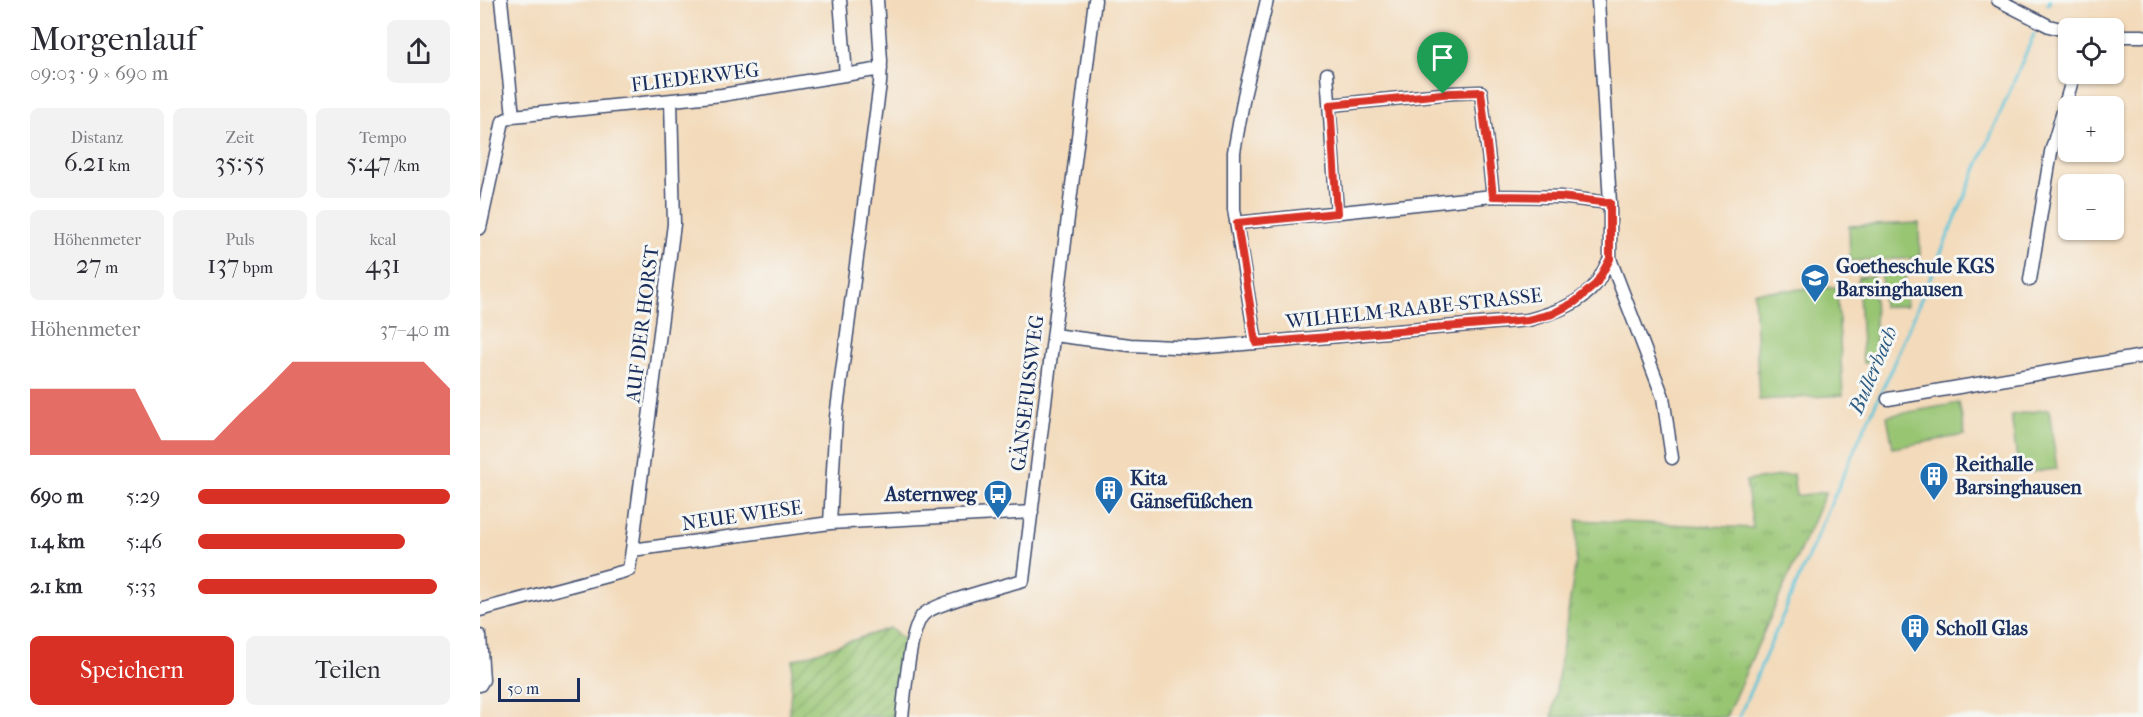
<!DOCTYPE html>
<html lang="de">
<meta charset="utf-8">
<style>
:root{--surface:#fff;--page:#f2f2f3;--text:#2b2b33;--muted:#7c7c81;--accent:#d93025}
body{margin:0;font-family:"IM FELL French Canon",serif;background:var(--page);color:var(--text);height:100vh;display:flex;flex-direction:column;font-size:22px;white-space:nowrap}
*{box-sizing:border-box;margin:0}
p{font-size:20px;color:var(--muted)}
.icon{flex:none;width:33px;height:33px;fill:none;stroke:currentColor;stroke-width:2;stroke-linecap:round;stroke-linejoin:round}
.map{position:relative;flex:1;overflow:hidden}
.side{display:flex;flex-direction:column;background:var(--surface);width:480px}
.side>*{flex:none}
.buttons{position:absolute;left:1578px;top:18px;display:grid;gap:12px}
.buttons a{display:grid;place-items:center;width:66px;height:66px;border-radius:9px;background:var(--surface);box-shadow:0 2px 4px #0004;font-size:30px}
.scale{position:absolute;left:18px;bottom:15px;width:82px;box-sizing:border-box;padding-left:6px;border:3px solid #1b2f5e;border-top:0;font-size:16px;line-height:21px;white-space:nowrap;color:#1b2f5e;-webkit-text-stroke:4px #f6f6f2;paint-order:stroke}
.pin{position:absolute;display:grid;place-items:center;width:51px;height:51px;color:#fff;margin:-62px -26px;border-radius:50% 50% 50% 0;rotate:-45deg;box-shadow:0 0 6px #0007}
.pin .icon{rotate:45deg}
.round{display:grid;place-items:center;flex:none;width:63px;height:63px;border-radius:9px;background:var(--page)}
.headline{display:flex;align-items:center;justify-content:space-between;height:102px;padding:0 30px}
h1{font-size:33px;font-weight:600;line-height:45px}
.stats{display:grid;grid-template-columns:repeat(3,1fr);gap:9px;height:102px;padding:6px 30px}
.stats div{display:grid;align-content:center;border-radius:9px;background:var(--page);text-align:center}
.stats b{font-size:26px;font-weight:600}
.stats small{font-size:16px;font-weight:400}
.stats p{font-size:16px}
.chart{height:168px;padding:12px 30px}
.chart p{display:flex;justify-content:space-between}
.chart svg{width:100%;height:108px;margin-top:6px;fill:var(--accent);opacity:.7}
.cta{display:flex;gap:12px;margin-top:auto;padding:12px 30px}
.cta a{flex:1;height:69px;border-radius:9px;background:var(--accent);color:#fff;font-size:24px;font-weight:600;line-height:69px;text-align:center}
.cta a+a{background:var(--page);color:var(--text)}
ul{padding:0 30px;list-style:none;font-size:20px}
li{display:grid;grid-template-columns:96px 72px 1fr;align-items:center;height:45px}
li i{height:15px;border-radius:8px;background:var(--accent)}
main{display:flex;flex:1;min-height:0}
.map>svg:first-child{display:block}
.grass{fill:url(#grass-tufts);stroke:#5a7a68;stroke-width:1.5}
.garden{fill:url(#garden-furrows);stroke:#5a7a68;stroke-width:1.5}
.pitch{fill:#98c572;stroke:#5a7a68;stroke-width:1.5}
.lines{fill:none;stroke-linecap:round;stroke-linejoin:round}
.stream{stroke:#5cc4d9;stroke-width:3}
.minor-casing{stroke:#3b496c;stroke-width:15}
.minor{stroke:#fff;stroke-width:12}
.route-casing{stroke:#fff;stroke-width:12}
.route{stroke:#d93025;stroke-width:8}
.labels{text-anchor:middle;stroke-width:6;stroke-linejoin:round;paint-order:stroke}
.street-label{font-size:20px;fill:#1b2f5e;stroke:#f6f6f2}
.poi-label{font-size:20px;font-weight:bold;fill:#1b2f5e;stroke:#f6f6f2;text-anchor:start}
.water-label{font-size:21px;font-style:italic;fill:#2e5c83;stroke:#f6f6f2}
</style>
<main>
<section class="side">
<div class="headline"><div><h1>Morgenlauf</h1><p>09:03 · 9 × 690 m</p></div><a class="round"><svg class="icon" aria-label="share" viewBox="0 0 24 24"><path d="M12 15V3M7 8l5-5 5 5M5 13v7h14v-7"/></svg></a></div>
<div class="stats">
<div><p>Distanz</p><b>6.21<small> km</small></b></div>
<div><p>Zeit</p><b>35:55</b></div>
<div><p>Tempo</p><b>5:47<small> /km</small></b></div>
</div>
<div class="stats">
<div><p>Höhenmeter</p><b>27<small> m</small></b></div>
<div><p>Puls</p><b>137<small> bpm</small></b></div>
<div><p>kcal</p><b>431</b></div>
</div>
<div class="chart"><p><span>Höhenmeter</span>37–40 m</p>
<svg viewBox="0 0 160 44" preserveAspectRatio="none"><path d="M0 44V17L10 17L20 17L30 17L40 17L50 38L60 38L70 38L80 27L90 17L100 6L110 6L120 6L130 6L140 6L150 6L160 17V44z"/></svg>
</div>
<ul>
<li><b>690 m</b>5:29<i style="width:100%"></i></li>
<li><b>1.4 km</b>5:46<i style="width:82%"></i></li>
<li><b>2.1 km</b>5:33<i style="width:95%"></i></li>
</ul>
<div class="cta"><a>Speichern</a><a>Teilen</a></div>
</section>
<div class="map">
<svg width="1663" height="717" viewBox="0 0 1663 717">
<defs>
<pattern id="grass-tufts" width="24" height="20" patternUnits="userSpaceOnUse" patternTransform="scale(1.5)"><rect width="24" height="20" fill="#98c572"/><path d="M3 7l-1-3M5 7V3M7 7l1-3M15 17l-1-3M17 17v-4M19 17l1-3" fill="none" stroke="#7ba061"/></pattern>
<pattern id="garden-furrows" width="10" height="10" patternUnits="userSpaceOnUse" patternTransform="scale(1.5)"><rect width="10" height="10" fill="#98c572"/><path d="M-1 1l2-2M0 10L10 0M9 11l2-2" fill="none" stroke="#7ba061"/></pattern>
</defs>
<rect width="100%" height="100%" fill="#f6f6f2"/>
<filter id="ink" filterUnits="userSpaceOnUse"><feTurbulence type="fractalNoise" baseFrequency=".0167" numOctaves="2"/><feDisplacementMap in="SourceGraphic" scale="12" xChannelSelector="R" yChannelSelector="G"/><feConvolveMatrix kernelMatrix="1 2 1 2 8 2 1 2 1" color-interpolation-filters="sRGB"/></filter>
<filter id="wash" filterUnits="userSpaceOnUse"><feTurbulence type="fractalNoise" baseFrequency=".008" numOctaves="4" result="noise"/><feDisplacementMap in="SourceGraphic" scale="24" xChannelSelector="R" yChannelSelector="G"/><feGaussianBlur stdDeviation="1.35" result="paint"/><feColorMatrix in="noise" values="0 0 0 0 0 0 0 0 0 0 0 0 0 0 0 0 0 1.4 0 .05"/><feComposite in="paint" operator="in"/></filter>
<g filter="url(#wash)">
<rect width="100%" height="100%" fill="#f3daba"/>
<path class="grass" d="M1313 474 1316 496 1346 492 1246 717H1072L1096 561 1097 520 1273 528 1266 481Z"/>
<path class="garden" d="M410 628 424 639 413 717H309L313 660Z"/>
<path class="pitch" d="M1439 223 1440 258 1370 261 1369 226Z
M1425 270 1426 306 1403 307 1401 271Z
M1393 276 1397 363H1383L1378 277Z
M1357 287 1363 395 1279 400 1274 292Z
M1479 403 1485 435 1413 448 1407 416Z
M1569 409 1577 469 1539 473 1531 415Z"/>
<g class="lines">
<path class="stream" d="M1568 4 1570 0
M1259 717 1379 439 1404 386 1554 34"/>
</g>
</g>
<g filter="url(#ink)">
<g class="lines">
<g class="minor-casing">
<path id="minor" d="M21 0 33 116
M360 0 366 75
M1118 0 1130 203V259L1183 397 1192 458
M1518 0 1569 26 1588 31
M1634 36H1663
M847 74 857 213
M850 105 973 93 1001 92 1013 196
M757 223 1013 196 1080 197 1130 203
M0 228 23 121 33 116 242 95 401 69
M1550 280 1571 152 1594 74
M574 335 650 345 716 348 1048 320C1073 313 1099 305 1116 284 1121 277 1125 267 1130 259
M776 343 754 209V152L764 96 787 0
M1408 399 1663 356
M350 523 356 417 400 83 401 61 397 0
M152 550 194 224 191 101
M0 610 149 570 152 550 350 523 552 512
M0 636 3 680 0 685
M422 717C425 694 429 633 442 616 452 603 524 586 543 580L615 0"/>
</g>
<use href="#minor" class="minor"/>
</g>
</g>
<g class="lines" filter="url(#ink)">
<g class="route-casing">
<path id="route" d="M1001 92 1013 196 1080 197 1130 203V259L1116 284 1095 302 1072 314 1048 320 776 343 757 223 857 213 850 105 973 93Z"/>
</g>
<use href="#route" class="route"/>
</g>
<defs>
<g id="school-pin" transform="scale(1.5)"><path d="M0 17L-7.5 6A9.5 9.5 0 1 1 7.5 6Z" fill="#1f6fb2" stroke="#f6f6f2"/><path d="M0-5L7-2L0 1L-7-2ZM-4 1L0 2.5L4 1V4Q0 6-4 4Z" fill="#fff"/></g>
<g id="building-pin" transform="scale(1.5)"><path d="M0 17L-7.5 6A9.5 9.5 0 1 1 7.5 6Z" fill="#1f6fb2" stroke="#f6f6f2"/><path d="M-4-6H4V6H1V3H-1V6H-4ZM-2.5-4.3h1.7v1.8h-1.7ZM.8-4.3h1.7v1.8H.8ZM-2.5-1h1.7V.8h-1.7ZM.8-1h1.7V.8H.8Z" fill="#fff"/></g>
<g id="bus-pin" transform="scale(1.5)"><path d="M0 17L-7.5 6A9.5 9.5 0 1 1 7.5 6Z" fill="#1f6fb2" stroke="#f6f6f2"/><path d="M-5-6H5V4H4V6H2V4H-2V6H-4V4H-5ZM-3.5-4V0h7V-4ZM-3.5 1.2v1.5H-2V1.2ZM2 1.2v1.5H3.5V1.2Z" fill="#fff"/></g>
</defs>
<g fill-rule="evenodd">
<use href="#school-pin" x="1335" y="278"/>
<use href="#building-pin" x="1454" y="476"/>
<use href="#building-pin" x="629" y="490"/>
<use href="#bus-pin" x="518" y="494"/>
<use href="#building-pin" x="1435" y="628"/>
</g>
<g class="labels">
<g class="street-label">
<text transform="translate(215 77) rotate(-7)" y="7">FLIEDERWEG</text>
<text transform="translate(934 308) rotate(-6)" y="7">WILHELM-RAABE-STRASSE</text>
<text transform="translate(162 324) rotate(-83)" y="7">AUF DER HORST</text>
<text transform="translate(547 393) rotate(-83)" y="7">GÄNSEFUSSWEG</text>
<text transform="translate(262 515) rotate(-8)" y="7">NEUE WIESE</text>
</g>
<g class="poi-label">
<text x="1356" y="273">Goetheschule KGS<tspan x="1356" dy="23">Barsinghausen</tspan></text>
<text x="1475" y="471">Reithalle<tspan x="1475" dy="23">Barsinghausen</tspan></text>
<text x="650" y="485">Kita<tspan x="650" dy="23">Gänsefüßchen</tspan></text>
<text x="497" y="501" text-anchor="end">Asternweg</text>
<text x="1456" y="635">Scholl Glas</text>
</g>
<g class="water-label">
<text transform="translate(1393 370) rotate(-67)" y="7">Bullerbach</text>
</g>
</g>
</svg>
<div class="buttons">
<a><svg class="icon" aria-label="locate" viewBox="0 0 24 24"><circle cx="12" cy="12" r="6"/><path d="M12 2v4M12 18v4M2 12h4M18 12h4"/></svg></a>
<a>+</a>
<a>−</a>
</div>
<div class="scale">50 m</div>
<div class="pin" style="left:963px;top:94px;background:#1e9e55"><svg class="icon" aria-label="arrive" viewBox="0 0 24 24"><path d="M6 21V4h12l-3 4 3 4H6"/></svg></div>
</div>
</main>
